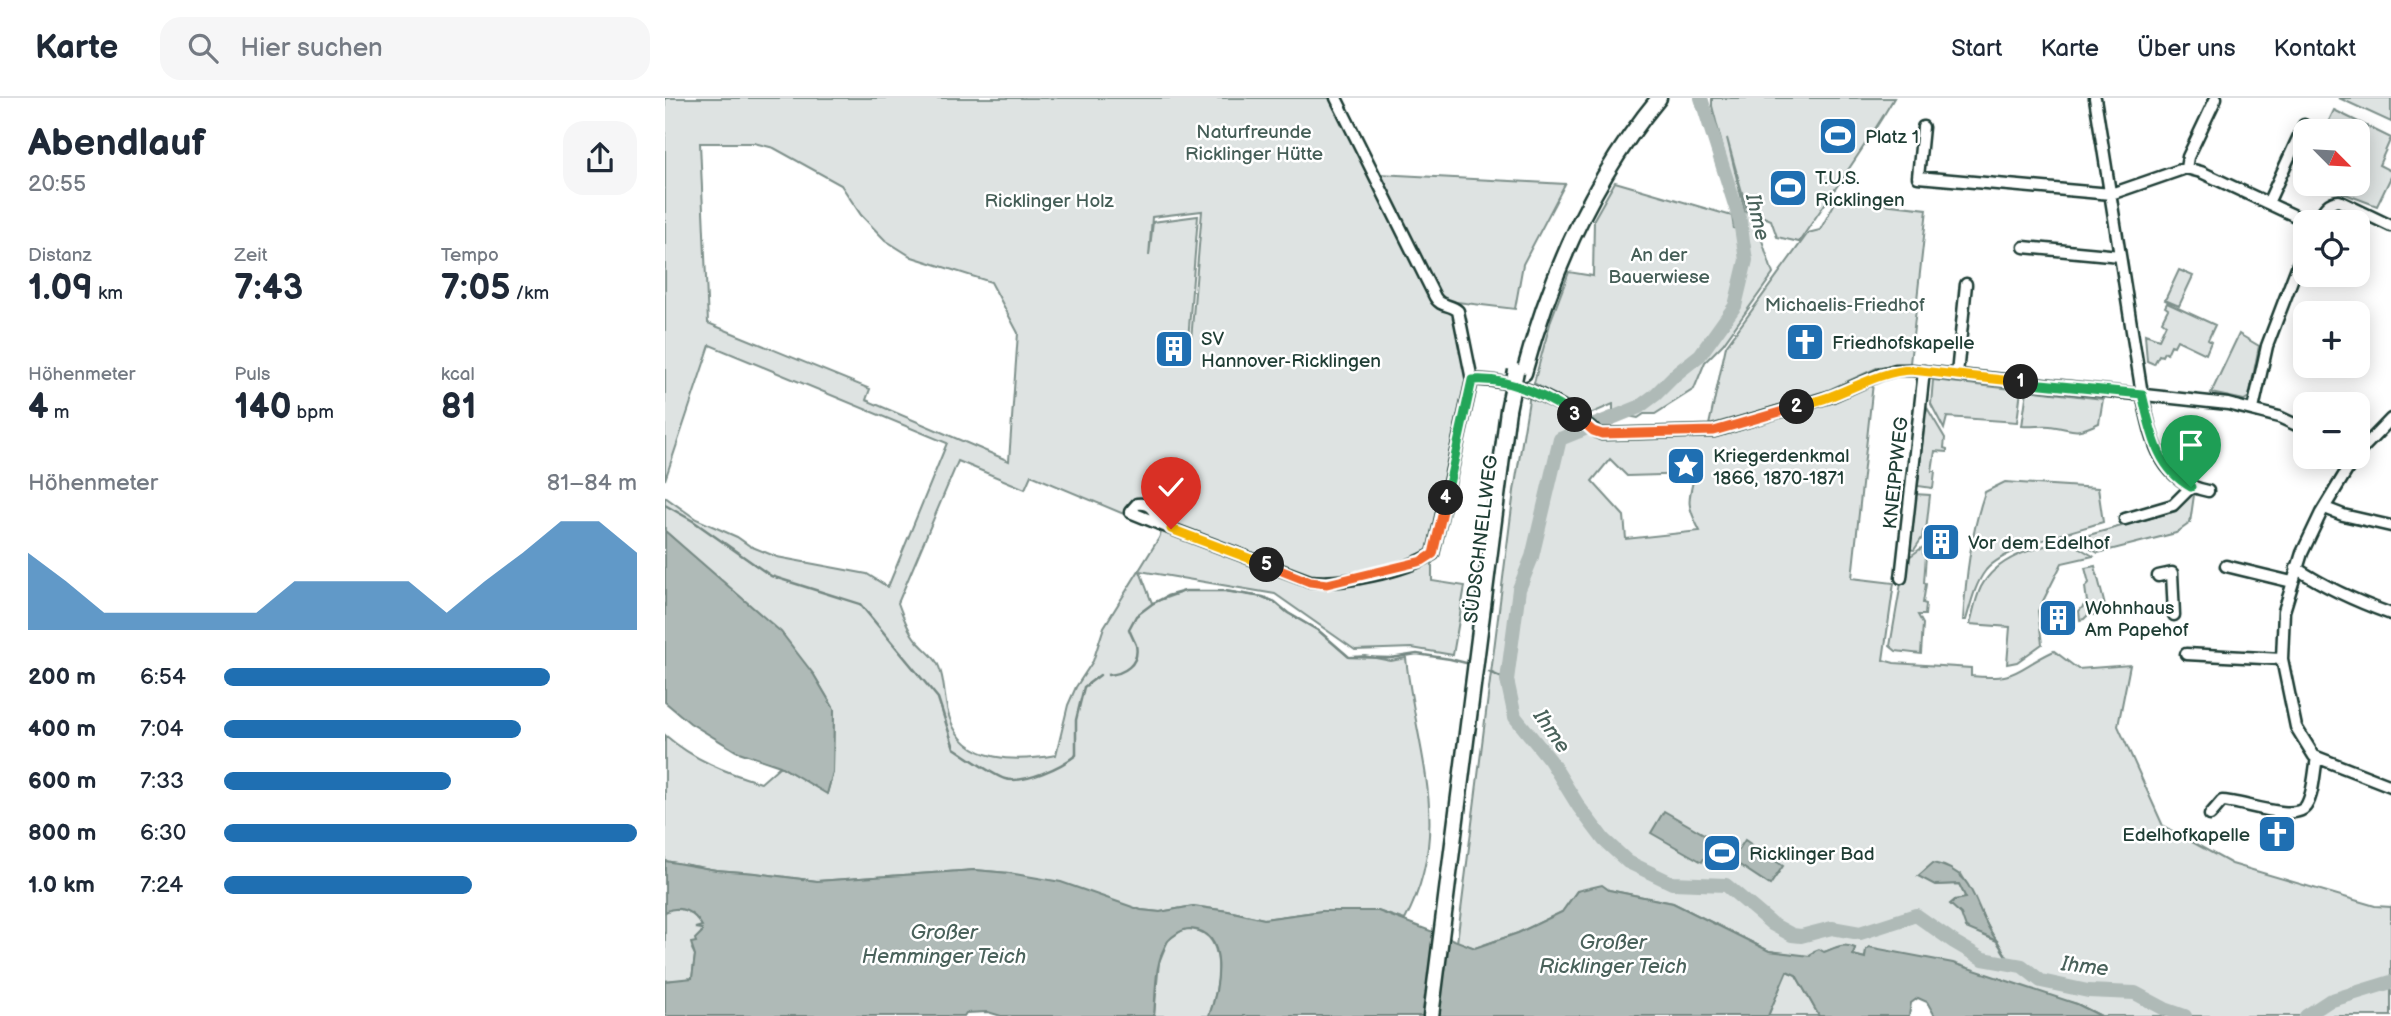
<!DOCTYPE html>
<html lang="de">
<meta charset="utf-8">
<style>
:root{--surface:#fff;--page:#f6f6f7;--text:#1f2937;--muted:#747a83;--line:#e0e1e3;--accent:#1f6fb2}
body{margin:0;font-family:"Balsamiq Sans",sans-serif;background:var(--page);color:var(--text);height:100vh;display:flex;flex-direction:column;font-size:26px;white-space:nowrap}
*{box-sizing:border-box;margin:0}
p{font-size:23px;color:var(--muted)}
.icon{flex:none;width:38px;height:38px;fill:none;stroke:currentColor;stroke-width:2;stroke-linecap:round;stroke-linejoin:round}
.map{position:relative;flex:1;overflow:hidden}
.drawer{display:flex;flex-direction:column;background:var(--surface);width:665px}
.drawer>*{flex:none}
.needle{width:46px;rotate:114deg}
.fabs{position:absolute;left:1628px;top:21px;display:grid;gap:14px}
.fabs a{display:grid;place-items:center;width:77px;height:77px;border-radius:14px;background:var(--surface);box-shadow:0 4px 18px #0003;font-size:35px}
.pin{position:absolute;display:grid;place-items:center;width:60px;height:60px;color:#fff;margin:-72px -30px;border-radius:50% 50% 50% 0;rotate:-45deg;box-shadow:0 0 7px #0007}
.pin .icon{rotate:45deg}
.km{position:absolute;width:35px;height:35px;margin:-18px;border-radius:50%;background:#222;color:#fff;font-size:19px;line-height:35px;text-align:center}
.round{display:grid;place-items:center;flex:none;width:74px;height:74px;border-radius:21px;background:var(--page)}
.head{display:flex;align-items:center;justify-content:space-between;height:119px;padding:0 28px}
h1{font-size:38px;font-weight:600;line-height:52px}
.metrics{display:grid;grid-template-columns:repeat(3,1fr);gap:10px;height:119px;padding:7px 28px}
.metrics div{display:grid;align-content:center}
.metrics b{font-size:35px;font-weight:600}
.metrics small{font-size:19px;font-weight:400}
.metrics p{font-size:19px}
.chart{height:196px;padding:14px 28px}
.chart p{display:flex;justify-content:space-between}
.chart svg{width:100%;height:126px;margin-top:7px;fill:var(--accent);opacity:.7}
ul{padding:0 28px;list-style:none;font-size:23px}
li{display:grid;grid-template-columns:112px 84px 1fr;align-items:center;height:52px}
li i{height:18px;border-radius:9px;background:var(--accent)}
header{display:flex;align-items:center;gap:42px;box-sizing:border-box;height:98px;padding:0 35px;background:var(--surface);border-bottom:2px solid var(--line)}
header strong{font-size:33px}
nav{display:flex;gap:38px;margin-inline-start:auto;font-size:24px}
.search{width:490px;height:63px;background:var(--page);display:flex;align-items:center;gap:18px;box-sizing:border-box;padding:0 24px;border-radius:21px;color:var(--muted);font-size:26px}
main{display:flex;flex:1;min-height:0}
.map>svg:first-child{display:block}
.green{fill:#dee3e2;stroke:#7e908b;stroke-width:2;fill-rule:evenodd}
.water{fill:#afbab7;stroke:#758883;stroke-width:2}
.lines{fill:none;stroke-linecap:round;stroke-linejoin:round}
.stream{stroke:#758883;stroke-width:2.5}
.river{stroke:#afbab7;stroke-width:14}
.minor-casing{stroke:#1f3d34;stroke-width:15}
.highway-casing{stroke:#1f3d34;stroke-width:19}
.minor{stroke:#fff;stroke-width:10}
.highway{stroke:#fff;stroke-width:14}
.highway-bridge-casing{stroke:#1f3d34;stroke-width:19;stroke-linecap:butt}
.highway-bridge{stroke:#fff;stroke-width:14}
.split-1-casing{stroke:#fff;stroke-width:14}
.split-2-casing{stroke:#fff;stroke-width:14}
.split-3-casing{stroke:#fff;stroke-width:14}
.split-4-casing{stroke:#fff;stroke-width:14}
.split-5-casing{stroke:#fff;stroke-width:14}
.split-6-casing{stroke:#fff;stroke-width:14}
.split-1{stroke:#22a559;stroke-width:9}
.split-2{stroke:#f5b400;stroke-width:9}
.split-3{stroke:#f0652b;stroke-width:9}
.split-4{stroke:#22a559;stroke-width:9}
.split-5{stroke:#f0652b;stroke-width:9}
.split-6{stroke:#f5b400;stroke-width:9}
.labels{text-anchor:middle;stroke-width:5;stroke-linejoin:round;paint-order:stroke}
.park-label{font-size:19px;fill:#455e57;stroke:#fff}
.poi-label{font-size:19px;fill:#1f3d34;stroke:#fff;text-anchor:start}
.street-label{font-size:19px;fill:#1f3d34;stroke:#fff}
.water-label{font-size:21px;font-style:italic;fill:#4a625b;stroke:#fff}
</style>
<header>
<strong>Karte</strong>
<div class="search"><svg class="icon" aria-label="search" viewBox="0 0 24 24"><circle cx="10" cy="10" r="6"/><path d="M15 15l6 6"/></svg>Hier suchen</div>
<nav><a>Start</a><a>Karte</a><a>Über uns</a><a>Kontakt</a></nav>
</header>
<main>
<section class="drawer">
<div class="head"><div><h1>Abendlauf</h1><p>20:55</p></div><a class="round"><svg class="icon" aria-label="share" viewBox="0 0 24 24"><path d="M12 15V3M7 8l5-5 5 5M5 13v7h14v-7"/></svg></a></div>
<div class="metrics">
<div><p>Distanz</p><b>1.09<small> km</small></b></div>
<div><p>Zeit</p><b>7:43</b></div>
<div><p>Tempo</p><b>7:05<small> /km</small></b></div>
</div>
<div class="metrics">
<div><p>Höhenmeter</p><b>4<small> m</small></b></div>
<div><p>Puls</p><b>140<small> bpm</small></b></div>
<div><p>kcal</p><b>81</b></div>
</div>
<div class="chart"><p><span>Höhenmeter</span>81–84 m</p>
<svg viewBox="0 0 160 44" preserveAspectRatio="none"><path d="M0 44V17L10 27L20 38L30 38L40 38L50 38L60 38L70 27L80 27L90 27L100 27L110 38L120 27L130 17L140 6L150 6L160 17V44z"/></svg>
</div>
<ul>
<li><b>200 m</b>6:54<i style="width:79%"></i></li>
<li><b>400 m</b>7:04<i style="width:72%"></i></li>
<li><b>600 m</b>7:33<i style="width:55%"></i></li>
<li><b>800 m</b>6:30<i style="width:100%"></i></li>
<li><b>1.0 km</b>7:24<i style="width:60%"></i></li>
</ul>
</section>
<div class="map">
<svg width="1726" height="918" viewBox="0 0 1726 918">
<rect width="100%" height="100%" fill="#fff"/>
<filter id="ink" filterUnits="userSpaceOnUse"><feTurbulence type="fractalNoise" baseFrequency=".0143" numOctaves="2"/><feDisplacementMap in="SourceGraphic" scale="14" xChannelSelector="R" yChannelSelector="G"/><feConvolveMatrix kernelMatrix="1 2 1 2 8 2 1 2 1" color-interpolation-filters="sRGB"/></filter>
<g filter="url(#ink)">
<path class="green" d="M0 0H666L748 167 774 209 790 215 803 283 767 452V483L800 488 788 557 747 550 690 552 610 496 475 473 487 505 520 493H560L598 499 610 504 623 515 654 533 684 559 700 558 726 563 741 560C751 654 789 730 740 822L713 813H657L599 821 563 813 528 808 495 814 476 812 344 775 310 772 152 783 90 775 51 772 0 763V637C29 662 60 674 96 685L115 668 162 695 168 674 169 611 149 577 42 471 0 433V399L31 421 72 439 85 448 112 459 202 476 223 489 282 345 45 247 0 382ZM35 45H89L109 50 176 87 196 117 220 142 247 159 326 184 353 235 344 363 201 302 205 291 43 225ZM537 113 526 242H523L533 118 488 124 484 158 487 119ZM293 363 360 391 366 377 497 432 494 440 439 529 428 563 411 589 403 607 391 657C352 664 301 666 285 621 278 603 281 579 271 563 266 556 258 550 252 543 243 533 238 518 233 505Z
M1047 0H1229C1200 50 1166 96 1134 144L1112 139 1106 122 1082 112 1062 40 1080 114 1089 118 1108 176 1058 246 1040 264 1029 291 990 316H979L973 320 957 317 976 309 991 298 1011 278 1037 257 1072 208 1083 162 1075 116 1047 8Z
M1674 0H1726V24Z
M1669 12 1726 40 1714 67 1726 73V79L1712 108 1654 86H1692V33H1659Z
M714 76 900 86 858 166 850 211 775 202Z
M950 84 1067 118 1069 131 1071 124 1068 118 1073 117 1080 163 1068 207 1034 256 973 307 948 317V306L923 317 869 285 886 222 904 174 928 178 929 121Z
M1172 101 1262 111 1245 265 1214 269 1157 295 1044 327 1061 248 1143 135 1155 132Z
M1514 172 1528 178 1514 208 1500 202Z
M1502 205 1550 227 1543 242 1546 244 1541 256 1512 242 1509 248 1506 247 1502 256 1499 254 1497 258 1494 257 1489 266 1482 263 1480 236 1494 241 1501 226 1497 223 1503 211 1500 209Z
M1574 236 1594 248 1584 299 1579 302 1546 295Z
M1268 282 1356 292 1352 324 1282 319 1279 331 1266 306Z
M1208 285 1187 480 1229 485 1218 562 1229 565 1306 570V578C1354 583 1350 571 1389 553L1413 571 1465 567 1453 628 1498 728 1567 766 1710 808 1726 809V918H1436L1412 906 1201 852 1200 860 1188 857 1190 850 1176 848 1145 859 1104 853 1008 805 944 792 912 793 897 814 853 835 810 850 792 844 849 393 865 296C881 304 896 313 911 323 920 328 926 336 936 339L1060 337 1168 303ZM945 361 962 378 1030 376C1022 404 1022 408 1035 433L961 441 959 418 927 383ZM1296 776C1309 797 1317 821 1331 842L1286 806 1290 802 1301 800 1294 786 1270 787Z
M1362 292 1438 301 1434 325C1406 338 1411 331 1385 328 1376 327 1367 329 1357 328Z
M1261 308 1280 340 1279 350 1282 351V354L1270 353 1267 373H1270L1268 390 1253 388Z
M1340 384 1433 390 1438 424C1410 433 1340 449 1321 472 1310 486 1306 505 1301 522H1298C1301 478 1306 435 1320 394Z
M1249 396 1265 397 1261 433H1258L1257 440 1249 452 1242 451Z
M1525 396 1529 397 1525 425 1511 435 1433 455 1415 445 1413 440 1511 413Z
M1407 441 1413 449 1428 458 1397 465 1373 513 1377 546 1352 564 1342 566 1345 529 1305 526C1308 514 1311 499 1316 489 1334 456 1375 449 1407 441Z
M1258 449V456L1261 457 1259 485 1261 486 1258 505 1261 506 1260 517H1253L1258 526 1256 556 1231 553 1225 548 1240 462Z
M1430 468 1442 516 1423 517 1419 521 1415 522 1414 513 1422 504 1420 489 1424 485 1420 470Z
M4 811C17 810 36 814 37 830 38 836 30 845 27 851L30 857 27 881 0 883V814Z
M519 831C566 829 554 890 544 918H489L494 864 503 842Z
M1121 873 1131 877 1154 918H1103Z"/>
<path class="water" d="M0 433 116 534 149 577 169 611 168 674 162 696 115 668 71 653 25 625 0 604Z
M999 713 1049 742 1037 764 986 735Z
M1080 742 1118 768 1105 787 1067 762Z
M0 763 51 772 90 775 152 783 310 772 344 775 396 784 476 812 495 814 528 808 563 813 599 821 657 813H713L810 850 853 835 897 814 912 793 937 787 944 792 1008 805 1104 853 1145 858 1149 853 1154 851 1159 854C1170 850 1178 844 1190 850L1188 857 1200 860 1201 852 1204 849 1288 865 1412 906 1436 918H1270L1262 904 1253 900 1246 905 1244 918H1154L1131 877 1122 873 1103 918H544C553 893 566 834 526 831 518 830 507 838 503 843 489 863 491 895 489 918H336L323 914 301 915 299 918H0V883L27 880 30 857 26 845 31 844 30 841 37 834V831L30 830 37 828C29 814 15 806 0 814Z
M1268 765C1314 774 1307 811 1332 843L1301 830 1296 816 1285 806 1290 802 1301 800 1294 786 1270 787 1253 778Z"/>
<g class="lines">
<path class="stream" d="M0 407 28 423 106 478 195 506 273 600 289 650C300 657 329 678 340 681 360 686 396 669 411 657V622L419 589 435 577
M824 574 842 582
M443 577C458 576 475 567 471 547 469 542 466 537 464 531L471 518 487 506 502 498 520 493H560L598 499 610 504 623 515 654 533 684 559 726 560 752 556 785 561 801 565
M1332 843 1345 864"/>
<path class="river" d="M1036 0 1075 123 1081 162 1070 208 1035 257 1011 276 990 297 974 309 895 341 867 459 854 491 842 582 850 619 885 662 914 709 939 742 963 764 1007 785 1061 787 1107 826 1127 837 1136 838 1167 830 1195 835 1251 817 1289 844 1318 861 1357 868 1376 883 1423 893 1470 895 1500 911 1520 918
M1641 918 1664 903 1726 884"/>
<g class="minor-casing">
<path id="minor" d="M1430 0 1477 296C1487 339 1492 383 1543 393
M1258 29 1253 79 1446 96 1521 70 1536 74 1643 124
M1521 70 1523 59 1551 0
M1603 105 1639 27
M1651 124C1657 115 1662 103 1674 103L1726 128
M1359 149 1455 158
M1292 276 1301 186
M807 282C841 279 889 300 915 320 923 326 927 332 937 336L1049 333 1167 298 1217 276 1231 272H1247L1563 306 1614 319 1640 331
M1588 311 1602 248 1640 148
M1692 356 1726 321
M1690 359 1656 415 1637 455 1619 513 1617 561 1631 629 1649 658 1726 688
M1660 410 1678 417 1726 428
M1460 421 1508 407 1526 389
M494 426C490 414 486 404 472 406L465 414 507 431 645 483C677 487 740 473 768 456L807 282 793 213C786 206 775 209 770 199L671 0
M1561 468 1627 484
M1631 470C1661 490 1693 504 1726 516
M1493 478 1507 475 1509 517
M1236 480 1259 273
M1521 556 1617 561
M1545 717 1557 703C1576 703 1630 725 1641 708 1649 695 1649 674 1652 660"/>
</g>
<g class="highway-casing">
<path id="highway" d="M859 275C886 175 928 80 994 0
M766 918 843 312"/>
</g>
<use href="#minor" class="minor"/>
<use href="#highway" class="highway"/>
<g class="highway-bridge-casing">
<path id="highway-bridge" d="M843 312 851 273"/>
</g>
<use href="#highway-bridge" class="highway-bridge"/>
</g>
</g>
<g class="lines" filter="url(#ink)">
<g class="split-1-casing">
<path id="split-1" d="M1356 284 1477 296C1486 332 1491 370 1526 389"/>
</g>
<g class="split-2-casing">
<path id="split-2" d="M1132 309C1144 305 1157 302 1169 297 1195 287 1218 273 1247 272L1356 284"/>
</g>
<g class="split-3-casing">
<path id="split-3" d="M910 317 928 333 937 336 1049 333 1132 309"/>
</g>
<g class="split-4-casing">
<path id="split-4" d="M781 400 807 282C843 279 881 298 910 317"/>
</g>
<g class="split-5-casing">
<path id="split-5" d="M602 467 645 484 662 486 757 463 768 456 781 400"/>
</g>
<g class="split-6-casing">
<path id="split-6" d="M506 431 602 467"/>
</g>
<use href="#split-1" class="split-1"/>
<use href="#split-2" class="split-2"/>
<use href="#split-3" class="split-3"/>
<use href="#split-4" class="split-4"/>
<use href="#split-5" class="split-5"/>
<use href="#split-6" class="split-6"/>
</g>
<defs>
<g id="stadium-square" transform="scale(2.0125)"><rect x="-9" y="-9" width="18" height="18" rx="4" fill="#1f6fb2" stroke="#fff"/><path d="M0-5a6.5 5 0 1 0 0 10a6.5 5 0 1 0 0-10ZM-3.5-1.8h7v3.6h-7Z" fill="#fff"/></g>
<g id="church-square" transform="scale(2.0125)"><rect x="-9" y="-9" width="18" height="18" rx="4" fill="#1f6fb2" stroke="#fff"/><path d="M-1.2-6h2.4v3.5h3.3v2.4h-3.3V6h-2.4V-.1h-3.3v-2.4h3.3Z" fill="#fff"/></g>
<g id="building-square" transform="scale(2.0125)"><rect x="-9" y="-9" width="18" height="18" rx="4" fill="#1f6fb2" stroke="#fff"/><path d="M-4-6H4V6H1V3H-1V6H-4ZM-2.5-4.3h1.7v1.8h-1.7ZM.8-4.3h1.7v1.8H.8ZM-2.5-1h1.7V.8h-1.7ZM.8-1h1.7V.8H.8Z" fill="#fff"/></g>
<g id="sight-square" transform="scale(2.0125)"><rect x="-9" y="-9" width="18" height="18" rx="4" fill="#1f6fb2" stroke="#fff"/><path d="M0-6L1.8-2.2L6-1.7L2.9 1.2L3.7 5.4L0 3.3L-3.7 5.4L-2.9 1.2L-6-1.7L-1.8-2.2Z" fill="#fff"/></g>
</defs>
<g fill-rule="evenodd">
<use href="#stadium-square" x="1173" y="38"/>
<use href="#stadium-square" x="1123" y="90"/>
<use href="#church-square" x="1140" y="244"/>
<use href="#building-square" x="509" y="251"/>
<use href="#sight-square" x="1021" y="368"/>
<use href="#building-square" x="1276" y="444"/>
<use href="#building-square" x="1393" y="520"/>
<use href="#church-square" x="1612" y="736"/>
<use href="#stadium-square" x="1057" y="755"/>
</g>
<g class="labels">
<g class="park-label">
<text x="589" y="40">Naturfreunde<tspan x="589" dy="22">Ricklinger Hütte</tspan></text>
<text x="384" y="109">Ricklinger Holz</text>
<text x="994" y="163">An der<tspan x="994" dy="22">Bauerwiese</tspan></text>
<text x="1180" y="213">Michaelis-Friedhof</text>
</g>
<g class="poi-label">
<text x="1200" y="45">Platz 1</text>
<text x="1150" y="86">T.U.S.<tspan x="1150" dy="22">Ricklingen</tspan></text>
<text x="536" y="247">SV<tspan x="536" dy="22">Hannover-Ricklingen</tspan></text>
<text x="1167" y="251">Friedhofskapelle</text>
<text x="1048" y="364">Kriegerdenkmal<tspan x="1048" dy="22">1866, 1870-1871</tspan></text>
<text x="1303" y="451">Vor dem Edelhof</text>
<text x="1420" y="516">Wohnhaus<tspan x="1420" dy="22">Am Papehof</tspan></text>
<text x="1585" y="743" text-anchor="end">Edelhofkapelle</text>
<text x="1084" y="762">Ricklinger Bad</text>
</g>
<g class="street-label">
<text transform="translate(1230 375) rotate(-84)" y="7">KNEIPPWEG</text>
<text transform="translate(815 441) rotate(-83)" y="7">SÜDSCHNELLWEG</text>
</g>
<g class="water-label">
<text transform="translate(1093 119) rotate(77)" y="7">Ihme</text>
<text transform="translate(887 633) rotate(55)" y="7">Ihme</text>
<text x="279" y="841">Großer<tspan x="279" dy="24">Hemminger Teich</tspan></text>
<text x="948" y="851">Großer<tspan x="948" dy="24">Ricklinger Teich</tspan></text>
<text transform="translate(1420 868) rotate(7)" y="7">Ihme</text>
</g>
</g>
</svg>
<div class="fabs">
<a><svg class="needle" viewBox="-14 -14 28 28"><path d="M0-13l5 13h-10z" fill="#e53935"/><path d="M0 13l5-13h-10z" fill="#747a83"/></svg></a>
<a><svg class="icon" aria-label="locate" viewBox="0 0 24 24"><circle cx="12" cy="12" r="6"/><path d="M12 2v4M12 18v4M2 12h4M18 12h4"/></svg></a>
<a>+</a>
<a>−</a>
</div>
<div class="pin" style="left:1526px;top:389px;background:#1e9e55"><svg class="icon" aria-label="arrive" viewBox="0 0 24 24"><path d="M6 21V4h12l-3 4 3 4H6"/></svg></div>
<div class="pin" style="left:506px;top:431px;background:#d93025"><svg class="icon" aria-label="check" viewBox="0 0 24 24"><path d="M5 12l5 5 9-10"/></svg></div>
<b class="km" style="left:1356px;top:284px">1</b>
<b class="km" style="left:1132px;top:309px">2</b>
<b class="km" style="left:910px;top:317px">3</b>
<b class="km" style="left:781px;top:400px">4</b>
<b class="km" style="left:602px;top:467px">5</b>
</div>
</main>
